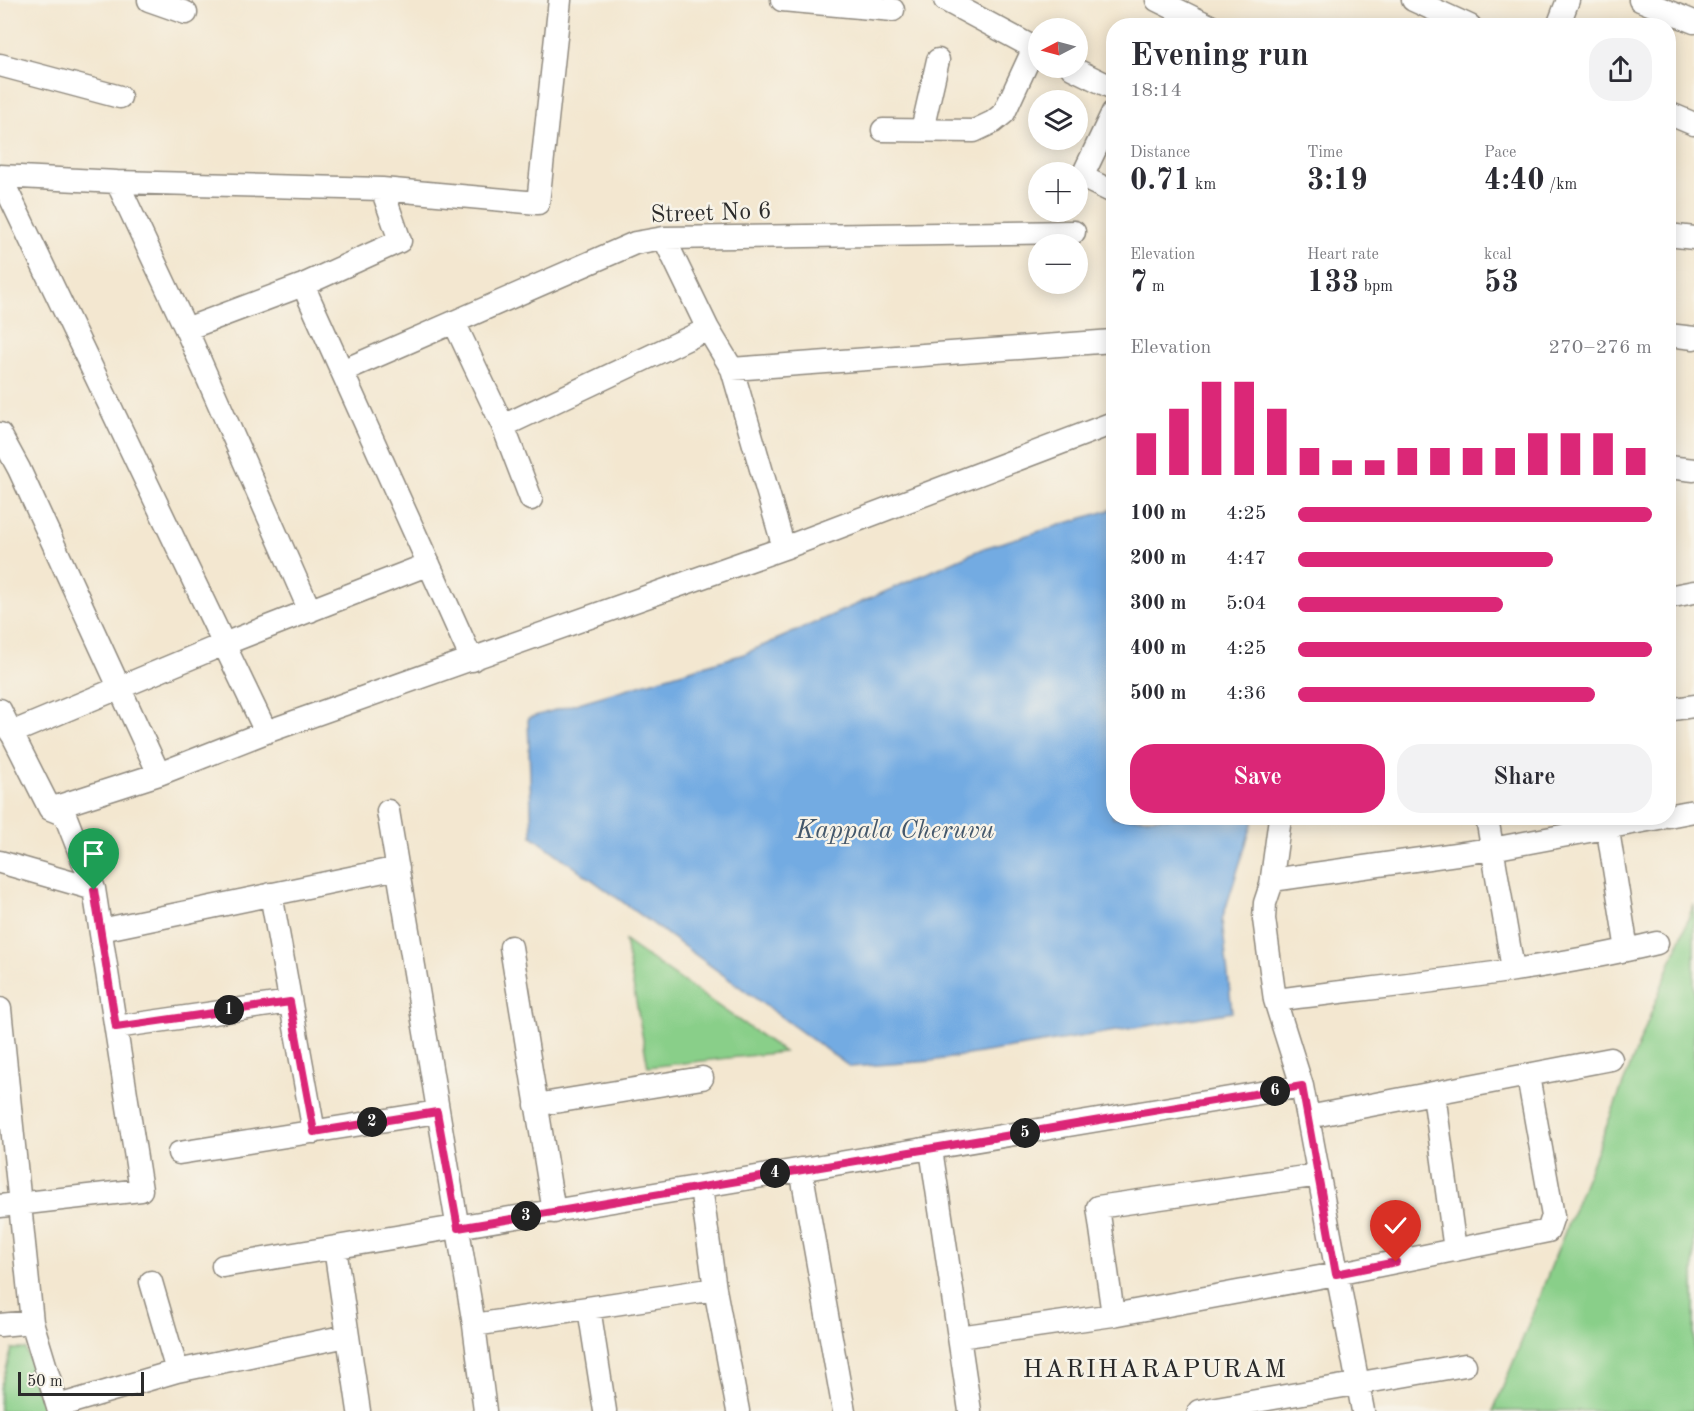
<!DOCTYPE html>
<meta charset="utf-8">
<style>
:root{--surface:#fff;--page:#f2f2f3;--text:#2b2b33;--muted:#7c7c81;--accent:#db2777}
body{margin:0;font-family:"Old Standard TT",serif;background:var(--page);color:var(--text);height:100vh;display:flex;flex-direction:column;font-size:22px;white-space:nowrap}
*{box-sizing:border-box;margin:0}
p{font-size:20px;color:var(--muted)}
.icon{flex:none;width:33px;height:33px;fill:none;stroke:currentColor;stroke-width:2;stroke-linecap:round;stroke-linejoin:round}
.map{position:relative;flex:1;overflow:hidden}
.details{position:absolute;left:1106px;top:18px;width:570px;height:807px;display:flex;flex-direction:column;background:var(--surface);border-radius:24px;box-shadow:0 3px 15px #0003}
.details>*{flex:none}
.needle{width:39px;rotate:264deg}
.buttons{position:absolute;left:1028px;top:18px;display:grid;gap:12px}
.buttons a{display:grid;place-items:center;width:60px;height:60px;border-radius:50%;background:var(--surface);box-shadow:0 3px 15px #0003;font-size:30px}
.scale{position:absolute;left:18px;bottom:15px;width:126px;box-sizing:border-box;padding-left:6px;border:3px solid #2b2b2b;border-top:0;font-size:16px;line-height:21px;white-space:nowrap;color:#2b2b2b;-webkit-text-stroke:4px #f7f3e8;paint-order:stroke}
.pin{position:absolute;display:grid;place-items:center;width:51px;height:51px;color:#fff;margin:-62px -26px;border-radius:50% 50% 50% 0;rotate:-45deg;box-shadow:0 0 6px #0007}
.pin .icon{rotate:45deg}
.km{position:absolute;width:30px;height:30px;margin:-15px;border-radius:50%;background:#222;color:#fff;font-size:16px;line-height:30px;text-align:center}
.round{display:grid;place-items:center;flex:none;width:63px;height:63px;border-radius:24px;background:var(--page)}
.headline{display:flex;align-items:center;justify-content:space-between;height:102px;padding:0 24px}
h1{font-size:33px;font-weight:700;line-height:45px}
.metrics{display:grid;grid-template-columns:repeat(3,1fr);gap:9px;height:102px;padding:6px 24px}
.metrics div{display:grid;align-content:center}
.metrics b{font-size:30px;font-weight:700}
.metrics small{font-size:16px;font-weight:400}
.metrics p{font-size:16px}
.chart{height:168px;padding:12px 24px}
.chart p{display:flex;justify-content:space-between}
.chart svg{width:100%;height:108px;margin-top:6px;stroke:var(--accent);stroke-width:6}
.action{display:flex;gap:12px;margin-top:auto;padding:12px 24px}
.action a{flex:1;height:69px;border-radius:24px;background:var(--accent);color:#fff;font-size:24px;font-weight:700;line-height:69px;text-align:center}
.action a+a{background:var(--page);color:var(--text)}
ul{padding:0 24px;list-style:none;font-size:20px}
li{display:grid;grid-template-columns:96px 72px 1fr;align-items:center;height:45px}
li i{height:15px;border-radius:8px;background:var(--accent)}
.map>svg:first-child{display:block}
.green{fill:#89cf89;stroke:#5a7d5a;stroke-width:1.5}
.water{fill:#73abe2;stroke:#4f6b86;stroke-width:1.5}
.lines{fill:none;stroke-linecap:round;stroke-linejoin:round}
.minor-casing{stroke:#8f897e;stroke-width:25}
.minor{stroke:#fff;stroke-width:22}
.route-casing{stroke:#fff;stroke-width:12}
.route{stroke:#db2777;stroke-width:8}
.labels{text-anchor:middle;stroke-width:5;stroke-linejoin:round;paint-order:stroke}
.street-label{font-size:24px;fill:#2b2b2b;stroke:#f7f3e8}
.water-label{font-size:26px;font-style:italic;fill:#44586b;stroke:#f7f3e8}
.neighbourhood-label{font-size:26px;letter-spacing:1.5px;fill:#2b2b2b;stroke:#f7f3e8}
</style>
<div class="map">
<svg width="1694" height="1411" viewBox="0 0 1694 1411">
<rect width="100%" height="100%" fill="#f7f3e8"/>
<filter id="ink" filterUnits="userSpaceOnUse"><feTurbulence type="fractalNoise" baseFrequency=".0167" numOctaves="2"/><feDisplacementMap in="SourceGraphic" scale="12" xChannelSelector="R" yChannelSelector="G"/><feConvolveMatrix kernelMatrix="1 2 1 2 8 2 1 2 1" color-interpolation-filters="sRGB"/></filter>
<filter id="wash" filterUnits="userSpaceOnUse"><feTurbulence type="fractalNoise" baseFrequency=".008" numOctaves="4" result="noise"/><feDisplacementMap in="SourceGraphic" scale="24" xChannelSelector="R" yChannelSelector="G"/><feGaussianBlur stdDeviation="1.35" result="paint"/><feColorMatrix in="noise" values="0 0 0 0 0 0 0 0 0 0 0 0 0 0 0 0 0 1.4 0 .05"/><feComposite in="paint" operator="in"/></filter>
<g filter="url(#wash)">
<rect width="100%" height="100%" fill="#f3e7d0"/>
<path class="green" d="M1694 904V1411H1493L1519 1348Z
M625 941 784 1052 648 1067Z
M12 1349H26L45 1411H0V1389Z"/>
<path class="water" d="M1113 509V818H1254L1222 920 1232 1012 931 1061 850 1067 532 836 528 718 744 654 984 548Z"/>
</g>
<g filter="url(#ink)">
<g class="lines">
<g class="minor-casing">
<path id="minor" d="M149 0 186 13
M782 0 893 10
M945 0 1038 50
M1157 0 1210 26
M1413 0 1470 26
M1640 0 1694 22
M1558 26 1568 0
M0 65 120 97
M1072 68 1113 88
M1113 112 1082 177 1113 192
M1668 113 1694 124
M883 130 974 131 993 122 1004 113 1034 48
M922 130 938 60
M0 176 117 182 382 189 538 203 560 0
M0 176 266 732
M117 182 186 329 310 611
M1668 235 1694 238
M303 285 472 660
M454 322 503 426 531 499
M186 329 303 285 400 241 382 189
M1668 335 1694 338
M732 369 1113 341
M342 371 635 243 664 238 1074 232
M503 426 708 329
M0 434 19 469 159 774
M1668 467 1694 470
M784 548 1113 423
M1668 597 1694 592
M0 710 50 809 65 815 94 889 0 862
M1668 710 1694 706
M11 733 224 644 429 564
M50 809 159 774 266 732 784 548 732 369 708 329 664 238
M388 811 474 1325 485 1411
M1668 816 1694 811
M1487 818 1513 969
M1606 818 1627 950
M1272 880 1492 849 1659 818
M271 894 314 1132
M101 930 398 868
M511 947 554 1212
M1275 1000 1264 919 1265 903 1271 885 1280 818
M0 1009 32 1322 59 1411
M116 1027 290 1002
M1434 1094 1455 1250
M536 1105 702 1078
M1308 1117 1611 1059
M931 1149 970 1411
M179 1153 437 1112
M801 1169 844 1411
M701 1187 715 1289 738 1411
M0 1206 141 1190 94 889
M335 1248 359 1411
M223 1266 1302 1086
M151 1282 177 1371
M589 1308 605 1411
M1113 1315 1098 1207 1319 1175
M0 1325 32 1322
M474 1325 715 1289
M959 1337 1113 1315 1336 1274 1548 1231 1553 1216 1528 1076
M58 1406 177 1371 347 1336
M1199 1411 1465 1365
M1363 1411 1302 1086 1275 1000C1402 984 1532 973 1657 943"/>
</g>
<use href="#minor" class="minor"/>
</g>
</g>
<g class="lines" filter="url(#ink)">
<g class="route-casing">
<path id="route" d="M94 890 116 1027 290 1002 314 1132 437 1112 458 1228C739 1180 1021 1134 1302 1086L1336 1274 1396 1262"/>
</g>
<use href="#route" class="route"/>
</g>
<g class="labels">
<g class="street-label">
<text transform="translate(711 212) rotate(-2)" y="8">Street No 6</text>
</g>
<g class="water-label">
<text x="895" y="838">Kappala Cheruvu</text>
</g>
<g class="neighbourhood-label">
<text x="1155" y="1377">HARIHARAPURAM</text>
</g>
</g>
</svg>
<div class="buttons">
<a><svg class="needle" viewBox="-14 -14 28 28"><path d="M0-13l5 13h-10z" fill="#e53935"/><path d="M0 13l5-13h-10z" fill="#7c7c81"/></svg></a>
<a><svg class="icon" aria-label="layers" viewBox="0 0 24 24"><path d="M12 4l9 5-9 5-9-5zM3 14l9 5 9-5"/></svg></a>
<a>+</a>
<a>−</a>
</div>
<div class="scale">50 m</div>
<div class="pin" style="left:94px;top:890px;background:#1e9e55"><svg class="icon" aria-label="arrive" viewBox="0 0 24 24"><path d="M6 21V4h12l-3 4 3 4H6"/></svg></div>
<div class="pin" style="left:1396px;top:1262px;background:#d93025"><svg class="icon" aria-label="check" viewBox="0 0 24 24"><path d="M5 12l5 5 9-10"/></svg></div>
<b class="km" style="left:229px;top:1010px">1</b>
<b class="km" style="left:372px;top:1122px">2</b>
<b class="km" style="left:526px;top:1216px">3</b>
<b class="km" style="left:775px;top:1173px">4</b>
<b class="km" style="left:1025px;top:1133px">5</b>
<b class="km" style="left:1275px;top:1091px">6</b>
<section class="details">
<div class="headline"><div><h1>Evening run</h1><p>18:14</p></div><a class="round"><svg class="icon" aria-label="share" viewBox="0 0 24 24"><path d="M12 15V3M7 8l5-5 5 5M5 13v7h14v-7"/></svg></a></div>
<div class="metrics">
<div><p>Distance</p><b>0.71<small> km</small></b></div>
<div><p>Time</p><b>3:19</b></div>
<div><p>Pace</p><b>4:40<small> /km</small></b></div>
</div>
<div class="metrics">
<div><p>Elevation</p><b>7<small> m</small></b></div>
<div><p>Heart rate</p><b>133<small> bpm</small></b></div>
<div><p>kcal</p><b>53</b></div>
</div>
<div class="chart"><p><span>Elevation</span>270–276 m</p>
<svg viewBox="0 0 160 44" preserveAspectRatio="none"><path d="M5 44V27M15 44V17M25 44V6M35 44V6M45 44V17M55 44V33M65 44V38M75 44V38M85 44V33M95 44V33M105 44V33M115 44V33M125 44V27M135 44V27M145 44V27M155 44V33"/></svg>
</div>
<ul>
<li><b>100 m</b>4:25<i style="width:100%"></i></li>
<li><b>200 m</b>4:47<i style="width:72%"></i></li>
<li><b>300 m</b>5:04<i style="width:58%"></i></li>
<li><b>400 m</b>4:25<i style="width:100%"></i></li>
<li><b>500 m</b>4:36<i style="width:84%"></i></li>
</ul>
<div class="action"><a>Save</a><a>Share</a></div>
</section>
</div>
